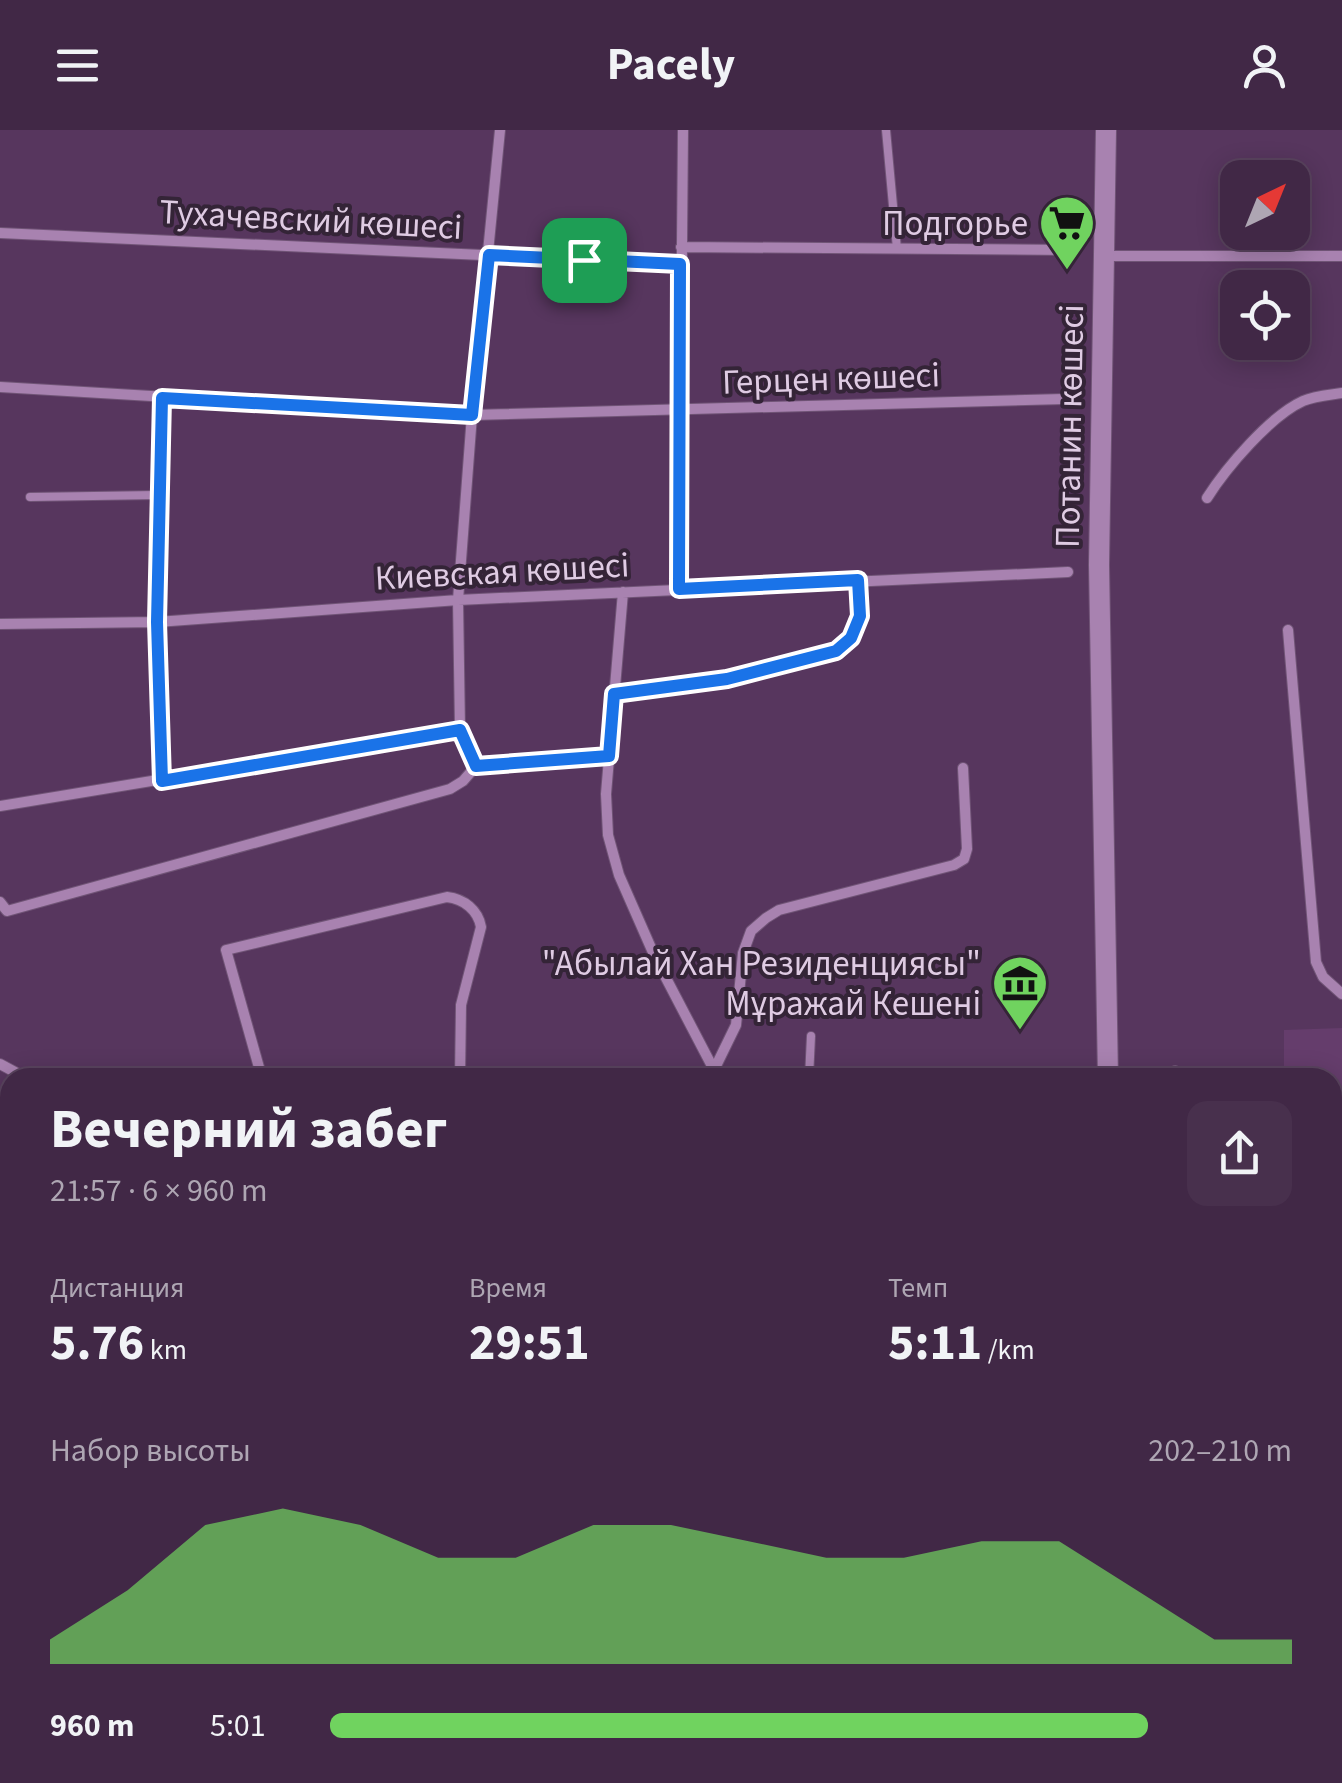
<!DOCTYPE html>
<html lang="ru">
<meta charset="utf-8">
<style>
:root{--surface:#412846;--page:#48304d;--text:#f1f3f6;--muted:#aea6b3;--line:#5a445f;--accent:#70d35f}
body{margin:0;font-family:"Source Sans 3",sans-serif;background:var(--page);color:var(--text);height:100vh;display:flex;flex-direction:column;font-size:38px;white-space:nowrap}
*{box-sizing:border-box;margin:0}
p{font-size:32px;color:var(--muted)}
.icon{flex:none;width:55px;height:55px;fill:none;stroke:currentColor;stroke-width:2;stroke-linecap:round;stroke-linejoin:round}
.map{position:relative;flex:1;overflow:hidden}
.sheet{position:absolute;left:0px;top:938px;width:1342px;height:718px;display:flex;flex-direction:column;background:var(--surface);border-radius:30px 30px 0 0;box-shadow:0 5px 25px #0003,0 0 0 2px var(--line)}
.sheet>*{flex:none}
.needle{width:65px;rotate:43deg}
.controls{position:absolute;left:1220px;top:30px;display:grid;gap:20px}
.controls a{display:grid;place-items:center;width:90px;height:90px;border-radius:20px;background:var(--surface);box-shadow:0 5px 25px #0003,0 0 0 2px var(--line);font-size:50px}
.pin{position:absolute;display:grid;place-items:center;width:85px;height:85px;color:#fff;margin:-42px;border-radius:20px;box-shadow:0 5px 15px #0006}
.round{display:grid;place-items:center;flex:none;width:105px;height:105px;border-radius:20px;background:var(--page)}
.head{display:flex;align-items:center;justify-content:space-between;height:170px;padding:0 50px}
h1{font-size:55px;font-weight:700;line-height:75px}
.stats{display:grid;grid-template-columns:repeat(3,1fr);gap:15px;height:170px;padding:10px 50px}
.stats div{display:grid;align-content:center}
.stats b{font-size:50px;font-weight:700}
.stats small{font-size:28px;font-weight:400}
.stats p{font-size:28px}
.chart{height:280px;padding:20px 50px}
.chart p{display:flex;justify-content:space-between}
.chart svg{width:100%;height:180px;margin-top:10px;fill:var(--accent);opacity:.7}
ul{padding:0 50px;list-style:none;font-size:32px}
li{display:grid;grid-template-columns:160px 120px 1fr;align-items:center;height:75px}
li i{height:25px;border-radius:12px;background:var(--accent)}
header{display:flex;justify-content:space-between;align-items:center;height:130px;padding:0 50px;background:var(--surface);font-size:45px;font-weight:700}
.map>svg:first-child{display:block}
.built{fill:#653d6c}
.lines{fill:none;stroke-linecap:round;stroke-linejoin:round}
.lane-casing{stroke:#705476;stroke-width:10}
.street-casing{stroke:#705476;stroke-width:12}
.secondary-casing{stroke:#705476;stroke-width:22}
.lane{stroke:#a882b0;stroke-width:8}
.street{stroke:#a882b0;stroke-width:10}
.secondary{stroke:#a882b0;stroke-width:20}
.route-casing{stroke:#fff;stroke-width:20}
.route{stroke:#1a73e8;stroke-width:12}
.labels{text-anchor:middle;stroke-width:8;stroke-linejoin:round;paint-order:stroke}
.street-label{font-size:35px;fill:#dfcbe3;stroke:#342437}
.poi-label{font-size:35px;fill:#dfcbe3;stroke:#342437;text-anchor:end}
</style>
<header><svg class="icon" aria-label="menu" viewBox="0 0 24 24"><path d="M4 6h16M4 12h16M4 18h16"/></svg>Pacely<svg class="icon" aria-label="person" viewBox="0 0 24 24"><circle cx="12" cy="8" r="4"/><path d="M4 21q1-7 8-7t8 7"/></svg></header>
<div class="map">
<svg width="1342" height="1653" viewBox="0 0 1342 1653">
<rect width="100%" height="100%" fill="#57365e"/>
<path class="built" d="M1342 898V1317L1333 1318 1332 948 1284 947V900Z"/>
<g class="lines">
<g class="lane-casing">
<path id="lane" d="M886 0 897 119
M30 367 157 365
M809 948 811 906
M1174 948 1175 940
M1332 1343H1342
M1332 1598H1342
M1030 1645 1100 1651
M369 1653V1645
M942 1653V1645"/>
</g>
<g class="street-casing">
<path id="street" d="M0 103 680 134
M681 117 1071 120
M1105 126H1342
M0 257 472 285 1064 269
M162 267 157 492 162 651
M1207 368C1226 338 1270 286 1303 271 1314 266 1329 265 1342 263
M679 459 683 0
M623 462 606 664 608 705 619 745 655 827 714 940V948
M0 494 157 492 458 470 1068 442
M1288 500 1316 832 1323 847 1342 864
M614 564 727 549 836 521 851 508 859 486 858 450
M476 636 460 600 458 470 472 285 500 0
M0 676 460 600
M0 772 7 781 450 659 463 651 476 636 609 626
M0 934 26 948
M714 940 736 895 743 823 751 801 766 788 779 780 954 735 964 729 967 719 963 638
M262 948 226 820 447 767C464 769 478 780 481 797L461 875 460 948
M0 1133H10
M0 1317 10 1316
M0 1636H10
M278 1645V1653
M688 1653V1645"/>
</g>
<g class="secondary-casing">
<path id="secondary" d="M1106 0 1099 435 1108 948
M1104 1645V1653"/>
</g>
<use href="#lane" class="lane"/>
<use href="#street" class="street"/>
<use href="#secondary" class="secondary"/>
</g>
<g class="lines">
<g class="route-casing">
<path id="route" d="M489 125 680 134 679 459 858 450 860 486 851 508 836 521 727 549 614 564 609 626 476 636 460 600 162 651 157 492 162 268 472 285Z"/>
</g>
<use href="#route" class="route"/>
</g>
<defs>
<g id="supermarket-pin" transform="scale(2.875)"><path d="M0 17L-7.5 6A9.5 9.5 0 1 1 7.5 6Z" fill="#70d35f" stroke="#342437"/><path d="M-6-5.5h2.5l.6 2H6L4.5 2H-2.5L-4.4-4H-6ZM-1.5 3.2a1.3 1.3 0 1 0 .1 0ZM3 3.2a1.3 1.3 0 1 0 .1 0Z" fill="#111"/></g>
<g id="museum-pin" transform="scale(2.875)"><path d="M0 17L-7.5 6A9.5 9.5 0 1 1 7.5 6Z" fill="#70d35f" stroke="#342437"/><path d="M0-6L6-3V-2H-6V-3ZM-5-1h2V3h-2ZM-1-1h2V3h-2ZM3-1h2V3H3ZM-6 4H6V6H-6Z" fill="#111"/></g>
</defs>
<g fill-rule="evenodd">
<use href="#supermarket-pin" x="1067" y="93"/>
<use href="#museum-pin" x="1020" y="853"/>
</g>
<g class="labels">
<g class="street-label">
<text transform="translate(311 89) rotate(3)" y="12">Тухачевский көшесі</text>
<text transform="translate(831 248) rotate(-2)" y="12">Герцен көшесі</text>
<text transform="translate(1069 296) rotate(-89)" y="12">Потанин көшесі</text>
<text transform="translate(502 441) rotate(-3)" y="12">Киевская көшесі</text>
</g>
<g class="poi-label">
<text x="1028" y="105">Подгорье</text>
<text x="981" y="845">"Абылай Хан Резиденциясы"<tspan x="981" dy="40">Мұражай Кешені</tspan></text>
</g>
</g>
</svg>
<div class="controls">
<a><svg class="needle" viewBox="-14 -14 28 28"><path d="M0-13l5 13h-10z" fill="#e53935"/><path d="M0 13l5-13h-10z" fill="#aea6b3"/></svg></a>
<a><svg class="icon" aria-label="locate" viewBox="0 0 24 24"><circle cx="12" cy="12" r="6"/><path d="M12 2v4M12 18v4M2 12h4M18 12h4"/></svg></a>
</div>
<div class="pin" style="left:584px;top:130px;background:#1e9e55"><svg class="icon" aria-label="arrive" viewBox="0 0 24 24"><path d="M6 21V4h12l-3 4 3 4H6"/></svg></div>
<section class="sheet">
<div class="head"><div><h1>Вечерний забег</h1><p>21:57 · 6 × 960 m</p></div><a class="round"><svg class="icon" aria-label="share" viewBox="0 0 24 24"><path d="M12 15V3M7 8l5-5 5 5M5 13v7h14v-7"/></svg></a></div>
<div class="stats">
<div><p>Дистанция</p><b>5.76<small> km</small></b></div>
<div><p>Время</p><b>29:51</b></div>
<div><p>Темп</p><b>5:11<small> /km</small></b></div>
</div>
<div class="chart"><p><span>Набор высоты</span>202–210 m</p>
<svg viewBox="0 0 160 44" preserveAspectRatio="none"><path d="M0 44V38L10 26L20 10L30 6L40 10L50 18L60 18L70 10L80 10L90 14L100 18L110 18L120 14L130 14L140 26L150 38L160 38V44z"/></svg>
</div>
<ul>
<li><b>960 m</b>5:01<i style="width:85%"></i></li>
</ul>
</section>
</div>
